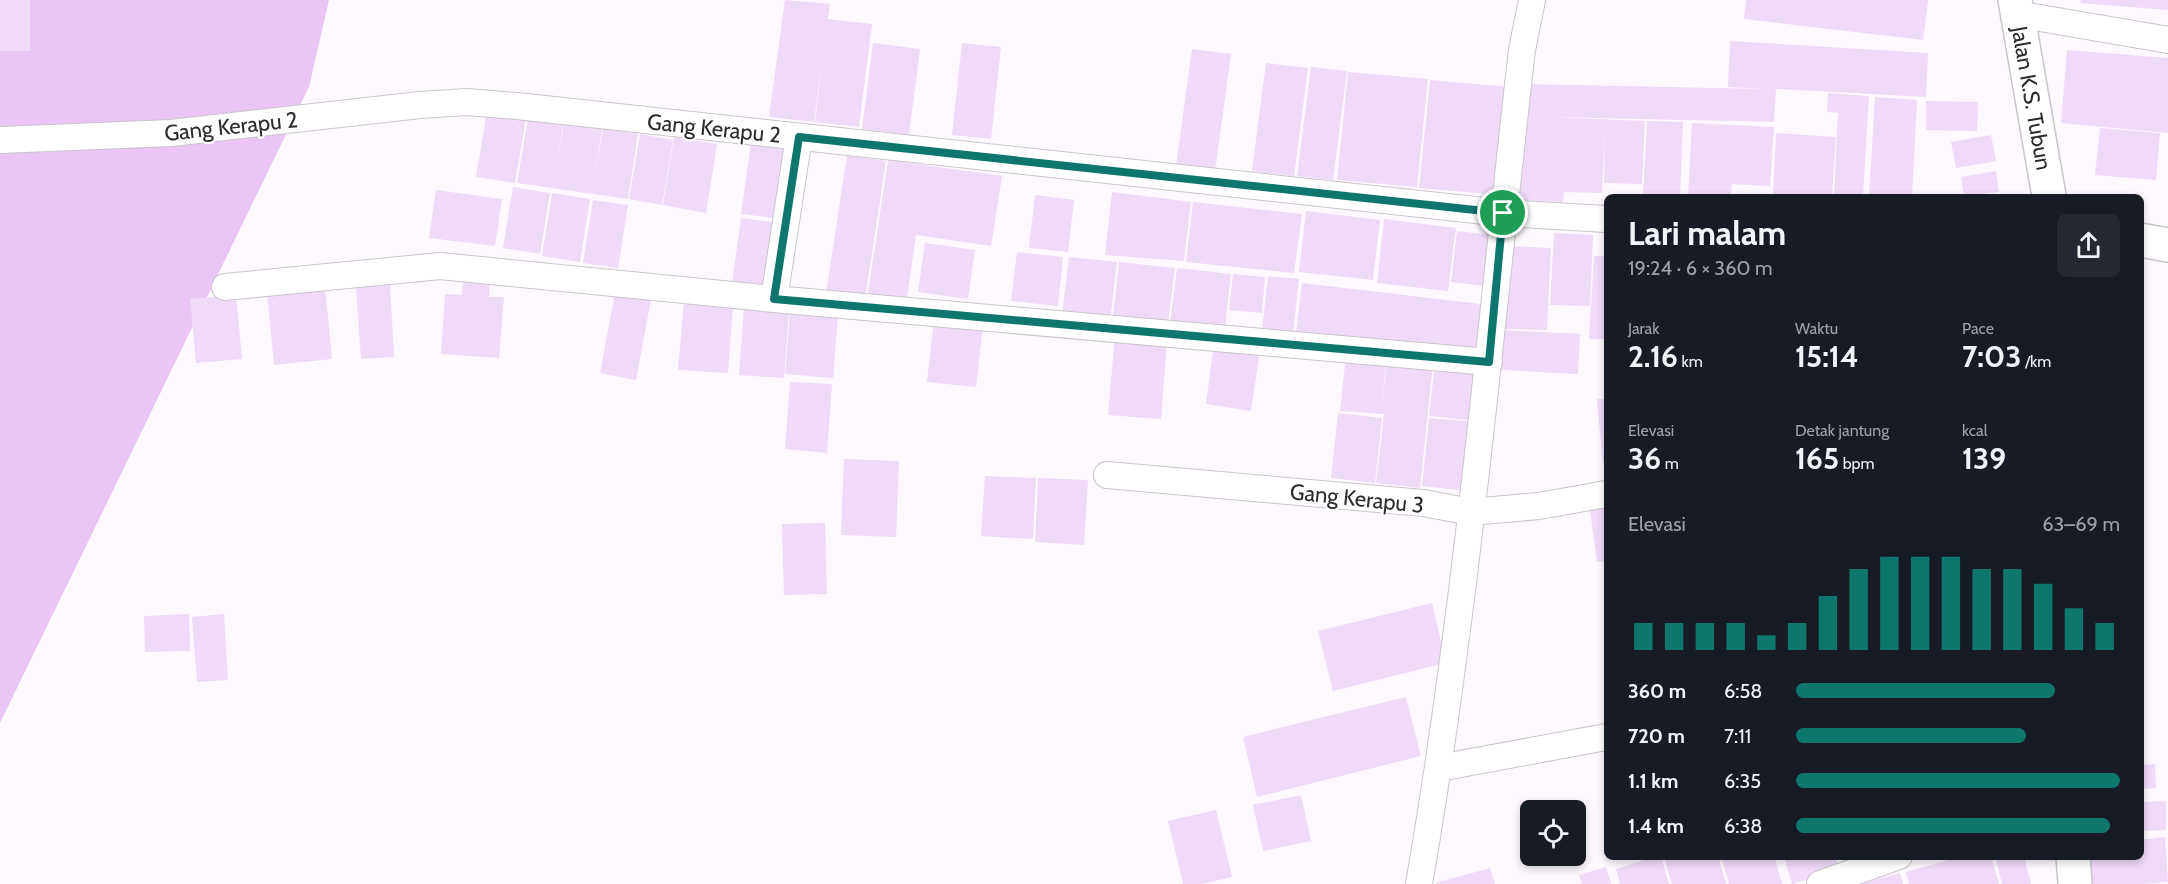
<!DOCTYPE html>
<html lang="id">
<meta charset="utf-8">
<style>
:root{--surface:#171b24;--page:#242831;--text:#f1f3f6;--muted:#9ea1a6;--accent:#0f766e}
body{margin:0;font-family:Cabin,sans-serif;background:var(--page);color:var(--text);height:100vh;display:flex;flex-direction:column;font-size:22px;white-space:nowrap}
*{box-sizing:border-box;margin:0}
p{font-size:20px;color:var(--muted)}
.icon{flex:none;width:33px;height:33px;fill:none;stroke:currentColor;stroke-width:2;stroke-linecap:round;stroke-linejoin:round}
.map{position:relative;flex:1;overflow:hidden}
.drawer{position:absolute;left:1604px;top:194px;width:540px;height:666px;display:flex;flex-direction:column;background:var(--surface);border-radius:9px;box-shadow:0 3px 9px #0003}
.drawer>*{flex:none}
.controls{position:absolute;left:1520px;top:800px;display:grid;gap:12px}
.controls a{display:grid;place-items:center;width:66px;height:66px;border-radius:9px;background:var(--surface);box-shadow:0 3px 9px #0003;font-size:30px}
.pin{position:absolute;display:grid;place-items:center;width:51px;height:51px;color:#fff;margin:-26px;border:3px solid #fff;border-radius:50%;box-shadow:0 2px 6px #0007}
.round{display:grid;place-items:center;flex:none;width:63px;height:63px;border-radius:9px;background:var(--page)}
.headline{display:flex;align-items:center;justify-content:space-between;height:102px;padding:0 24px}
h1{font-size:33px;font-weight:700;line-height:45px}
.metrics{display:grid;grid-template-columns:repeat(3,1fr);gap:9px;height:102px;padding:6px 24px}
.metrics div{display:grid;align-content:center}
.metrics b{font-size:30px;font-weight:700}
.metrics small{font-size:16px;font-weight:400}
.metrics p{font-size:16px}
.chart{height:168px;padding:12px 24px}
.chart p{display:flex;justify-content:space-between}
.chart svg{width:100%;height:108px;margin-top:6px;stroke:var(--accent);stroke-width:6}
ul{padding:0 24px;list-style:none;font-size:20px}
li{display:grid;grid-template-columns:96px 72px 1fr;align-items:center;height:45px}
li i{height:15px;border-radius:8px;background:var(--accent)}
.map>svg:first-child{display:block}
.green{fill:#eac5f6}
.building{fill:#efdaf7}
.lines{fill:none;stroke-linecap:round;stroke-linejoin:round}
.street-casing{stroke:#c9c5cb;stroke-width:28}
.secondary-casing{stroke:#c9c5cb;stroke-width:36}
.street{stroke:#fff;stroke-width:26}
.secondary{stroke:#fff;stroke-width:33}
.route-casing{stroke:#fff;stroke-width:12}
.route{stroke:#0f766e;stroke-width:8}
.labels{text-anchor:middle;stroke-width:4.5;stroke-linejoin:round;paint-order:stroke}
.street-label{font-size:22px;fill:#2c2a2c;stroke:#fff}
</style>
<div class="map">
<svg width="2168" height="884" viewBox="0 0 2168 884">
<rect width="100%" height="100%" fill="#fdf9ff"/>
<path class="green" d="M0 0H329L309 87 0 723Z"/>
<path class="building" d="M0 0H30V51H0Z
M785 0 830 4 828 19 872 24 859 127 815 122 823 54 814 122 769 117Z
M1746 0H1928L1923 40 1744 19Z
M2081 0H2168V10L2080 3Z
M1730 41 1928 53 1926 97 1776 89 1774 122 1551 117 1645 121 1642 184 1604 183 1605 134 1602 193 1564 192 1563 202 1520 200 1525 84 1764 89 1728 87Z
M873 43 920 49 909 135 862 129Z
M962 43 1001 47 991 139 952 135Z
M1192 49 1231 54 1215 171 1176 166Z
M2067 50 2168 58V133L2061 123Z
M1266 63 1308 68 1294 176 1252 171Z
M1311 67 1347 71 1333 180 1297 176Z
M1348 72 1428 79 1417 187 1337 180Z
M1430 80 1510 87 1499 195 1419 188Z
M1828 93 1869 96 1863 196 1834 195 1838 113 1827 112Z
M1875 97 1917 100 1912 196H1869Z
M1926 101 1978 102 1977 131 1926 130Z
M487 112 526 119 515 183 476 177Z
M528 118 563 124 557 166 564 122 602 128 595 174 603 128 638 134 628 199 517 183Z
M1647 121 1683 122 1680 196H1643Z
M1692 123 1774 127 1770 186 1732 184 1731 196H1688Z
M2100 128 2160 133 2156 180 2095 175Z
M1776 133 1836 137 1832 196 1773 194Z
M640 134 673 140 662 205 629 199Z
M1991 135 1996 161 1956 168 1951 142Z
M674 137 717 144 706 213 663 205Z
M751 143 791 149 782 219 741 214Z
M847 155 886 161 865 300 826 294Z
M888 160 1002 176 991 246 916 235 906 305 867 299Z
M1996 171 1999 192 1964 196 1961 177Z
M513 187 550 193 540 254 503 248Z
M436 190 502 199 495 246 429 238Z
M1112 192 1191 202 1184 261 1105 255Z
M552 193 590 199 580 262 542 256Z
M1035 195 1074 200 1068 252 1029 248Z
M593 200 628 205 618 268 583 263Z
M1193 202 1302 214 1294 273 1186 262Z
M1306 211 1380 220 1373 280 1299 272Z
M741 218 779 223 770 289 732 284Z
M1384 219 1456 228 1448 291 1377 283Z
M1457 231 1499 236 1493 287 1451 282Z
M1554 233 1593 235 1590 306 1550 305Z
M925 243 975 250 968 299 918 292Z
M1507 246 1551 248 1547 330 1503 329Z
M1017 252 1063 257 1058 306 1011 301Z
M1594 256H1606V339H1589Z
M1069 257 1117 262 1110 322 1062 316Z
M1119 262 1175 268 1168 323 1113 317Z
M1177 268 1231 274 1225 328 1170 322Z
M1233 274 1265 277 1262 313 1229 310Z
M1268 276 1299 279 1293 334 1262 331Z
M463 282 490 284 489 297H504L499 358 441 354 445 294 462 295Z
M1302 283 1489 305 1483 354 1296 333Z
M390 285 394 357 361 359 356 287Z
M325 286 332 359 274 365 267 292Z
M616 288 652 294 636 380 600 373Z
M236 295 242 359 196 363 190 299Z
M684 302 733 306 728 373 678 370Z
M744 308 789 311 784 378 739 375Z
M790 312 838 316 833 378 785 374Z
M934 319 983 325 976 387 927 382Z
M1503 330 1580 334 1578 374 1501 370Z
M1115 336 1167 340 1161 419 1108 415Z
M1214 344 1260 350 1251 411 1206 404Z
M1346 355 1386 359 1382 408 1387 359 1433 364 1420 488 1376 483 1384 414 1340 411Z
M1435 364 1483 369 1477 421 1429 416Z
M790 382 832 384 827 453 785 449Z
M1597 399H1606V463H1603Z
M1338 413 1382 418 1375 483 1331 478Z
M1429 418 1477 422 1469 491 1422 486Z
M844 459 899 461 896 537 841 535Z
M985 476 1036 478 1033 539 981 536Z
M1038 478 1088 480 1084 545 1035 542Z
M1606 500V561L1597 562 1589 503Z
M825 523 827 594 784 595 782 524Z
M1432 603 1446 663 1333 691 1318 631Z
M189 614 190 651 145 652 144 616Z
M224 614 228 680 197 682 192 617Z
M1406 697 1421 756 1257 797 1243 737Z
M2155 764 2156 788 2140 789V765Z
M1301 795 1311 841 1263 851 1253 805Z
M2166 801V830L2140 831V802Z
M1216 810 1232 877 1202 884H1183L1168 821Z
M2165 837 2168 882 2143 884H2091L2088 856H2140V840Z
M1657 856H1661L1669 884H1620L1616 869Z
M1679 856H1718L1726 884H1672L1665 861Z
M1721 856H1774L1782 884H1729Z
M1784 856H1835L1839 870 1792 884Z
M1963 856H1991L1999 884H1909L1906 872Z
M1995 856H2024L2031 884H2002Z
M1606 867 1611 884H1582L1579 875Z
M1490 868 1495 884H1436V883Z
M1900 873 1903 884H1862V883Z"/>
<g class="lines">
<g class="street-casing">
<path id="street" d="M2017 14 2168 40
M0 140 171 133 420 105 467 102 517 106 1503 213 1606 219
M225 287 440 266 774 299 799 137
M774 299 1489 362
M1107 475 1423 503 1471 512 1539 506 1606 494
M1439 768 1606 737
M1419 884C1467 608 1490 328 1522 50L1532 0
M1820 884 1899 856"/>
</g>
<g class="secondary-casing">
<path id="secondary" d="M2015 0 2049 196
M2140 240 2168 245
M2073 856 2075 884"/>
</g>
<use href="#street" class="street"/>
<use href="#secondary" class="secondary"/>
</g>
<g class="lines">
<g class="route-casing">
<path id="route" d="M799 137 1503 213 1489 362 774 299Z"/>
</g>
<use href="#route" class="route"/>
</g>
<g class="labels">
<g class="street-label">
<text transform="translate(2032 98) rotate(80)" y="8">Jalan K.S. Tubun</text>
<text transform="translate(231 126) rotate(-6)" y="8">Gang Kerapu 2</text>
<text transform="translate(714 128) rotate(6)" y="8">Gang Kerapu 2</text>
<text transform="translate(1357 498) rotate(6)" y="8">Gang Kerapu 3</text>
</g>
</g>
</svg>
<div class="controls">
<a><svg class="icon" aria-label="locate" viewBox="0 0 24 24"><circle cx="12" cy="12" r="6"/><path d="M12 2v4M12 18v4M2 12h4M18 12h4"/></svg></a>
</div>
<div class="pin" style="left:1503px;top:213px;background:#1e9e55"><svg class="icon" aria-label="arrive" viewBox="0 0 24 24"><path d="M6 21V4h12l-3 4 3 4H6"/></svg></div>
<section class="drawer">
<div class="headline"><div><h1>Lari malam</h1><p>19:24 · 6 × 360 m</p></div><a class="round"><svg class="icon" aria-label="share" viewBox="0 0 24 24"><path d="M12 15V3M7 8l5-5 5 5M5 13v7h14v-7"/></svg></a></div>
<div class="metrics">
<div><p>Jarak</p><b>2.16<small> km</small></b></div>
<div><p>Waktu</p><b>15:14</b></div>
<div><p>Pace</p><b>7:03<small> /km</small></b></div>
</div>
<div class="metrics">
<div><p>Elevasi</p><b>36<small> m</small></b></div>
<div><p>Detak jantung</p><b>165<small> bpm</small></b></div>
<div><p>kcal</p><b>139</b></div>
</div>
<div class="chart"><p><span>Elevasi</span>63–69 m</p>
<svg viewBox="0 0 160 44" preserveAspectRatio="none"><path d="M5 44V33M15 44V33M25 44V33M35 44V33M45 44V38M55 44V33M65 44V22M75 44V11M85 44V6M95 44V6M105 44V6M115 44V11M125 44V11M135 44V17M145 44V27M155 44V33"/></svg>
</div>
<ul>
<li><b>360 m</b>6:58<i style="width:80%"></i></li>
<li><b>720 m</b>7:11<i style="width:71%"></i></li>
<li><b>1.1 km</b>6:35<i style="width:100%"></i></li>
<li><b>1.4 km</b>6:38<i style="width:97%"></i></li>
</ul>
</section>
</div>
